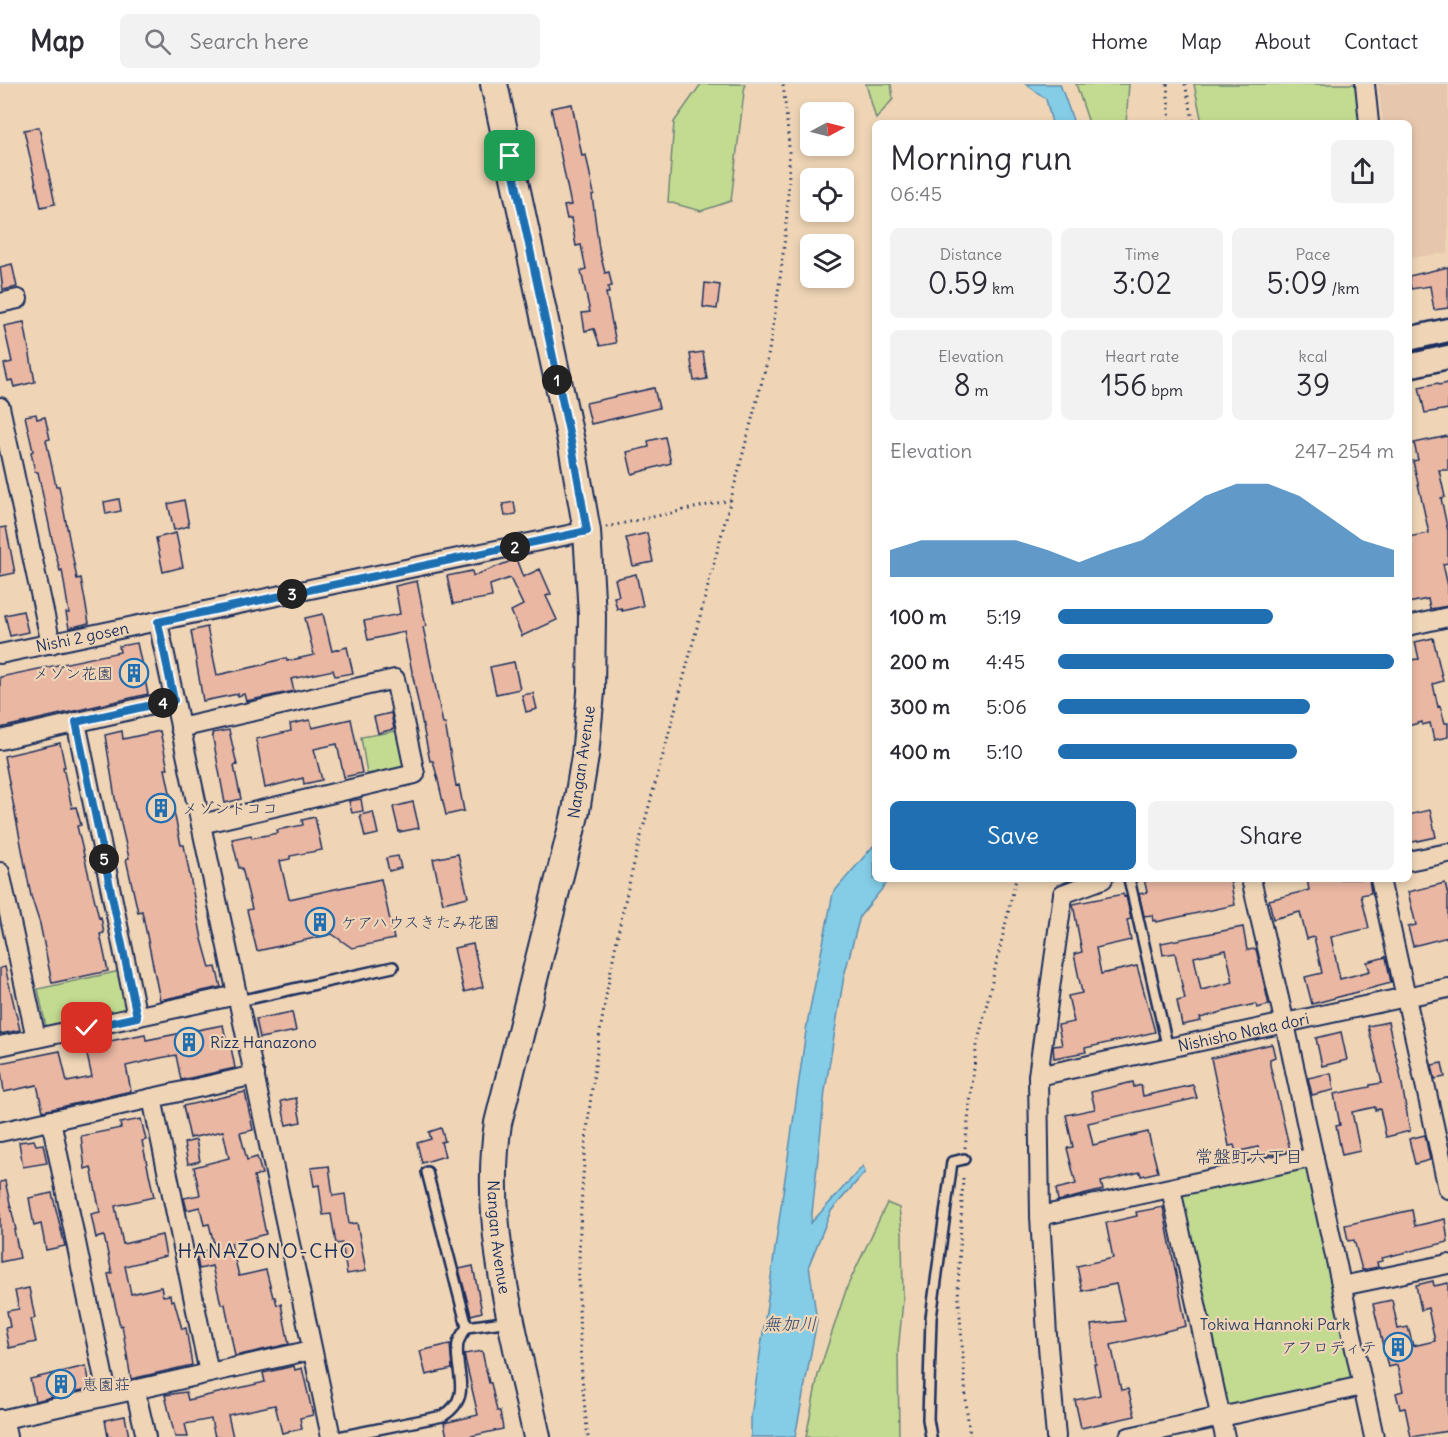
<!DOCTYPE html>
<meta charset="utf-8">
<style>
:root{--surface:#fff;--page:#f2f2f3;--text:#2b2b33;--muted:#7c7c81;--line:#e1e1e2;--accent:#1f6fb2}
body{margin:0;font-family:Delius,"Klee One",sans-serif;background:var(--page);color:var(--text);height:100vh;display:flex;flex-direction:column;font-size:22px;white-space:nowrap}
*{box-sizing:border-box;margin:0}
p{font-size:20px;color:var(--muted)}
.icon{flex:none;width:33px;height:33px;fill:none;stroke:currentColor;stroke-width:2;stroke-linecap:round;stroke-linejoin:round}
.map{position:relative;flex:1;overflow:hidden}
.sheet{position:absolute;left:872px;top:36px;width:540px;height:762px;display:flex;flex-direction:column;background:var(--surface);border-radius:9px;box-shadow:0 3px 9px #0003}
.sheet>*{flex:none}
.needle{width:39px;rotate:83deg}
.tools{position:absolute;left:800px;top:18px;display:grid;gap:12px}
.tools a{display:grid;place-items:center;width:54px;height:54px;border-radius:9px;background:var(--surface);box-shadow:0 3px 9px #0003;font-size:30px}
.pin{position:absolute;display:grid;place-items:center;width:51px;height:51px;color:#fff;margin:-26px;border-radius:12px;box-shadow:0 3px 9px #0006}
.km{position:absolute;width:30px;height:30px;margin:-15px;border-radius:50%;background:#222;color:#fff;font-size:16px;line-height:30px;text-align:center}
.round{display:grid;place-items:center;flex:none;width:63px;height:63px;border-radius:9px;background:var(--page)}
.headline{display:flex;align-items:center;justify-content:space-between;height:102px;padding:0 18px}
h1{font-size:33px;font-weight:600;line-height:45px}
.figures{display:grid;grid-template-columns:repeat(3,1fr);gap:9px;height:102px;padding:6px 18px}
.figures div{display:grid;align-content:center;border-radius:9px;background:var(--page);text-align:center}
.figures b{font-size:30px;font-weight:600}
.figures small{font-size:16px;font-weight:400}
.figures p{font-size:16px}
.chart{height:168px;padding:12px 18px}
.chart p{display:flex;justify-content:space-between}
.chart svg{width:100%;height:108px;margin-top:6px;fill:var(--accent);opacity:.7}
.cta{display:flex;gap:12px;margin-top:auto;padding:12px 18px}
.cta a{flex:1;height:69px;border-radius:9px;background:var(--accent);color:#fff;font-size:24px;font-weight:600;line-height:69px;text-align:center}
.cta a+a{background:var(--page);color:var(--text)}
ul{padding:0 18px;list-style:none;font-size:20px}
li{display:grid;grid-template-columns:96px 72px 1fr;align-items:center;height:45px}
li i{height:15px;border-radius:8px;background:var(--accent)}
header{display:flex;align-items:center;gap:36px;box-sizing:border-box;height:84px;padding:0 30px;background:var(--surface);border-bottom:2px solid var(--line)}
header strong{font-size:28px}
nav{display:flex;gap:33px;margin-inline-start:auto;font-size:21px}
.search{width:420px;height:54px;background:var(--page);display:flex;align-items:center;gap:15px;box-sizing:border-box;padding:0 21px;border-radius:9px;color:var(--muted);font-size:22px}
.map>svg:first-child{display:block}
.built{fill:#e6c6ad}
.green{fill:#c3db90;stroke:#6f8577;stroke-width:1.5}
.water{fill:#85cce6;stroke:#5b8db0;stroke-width:1.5}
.building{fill:#eab7a3;stroke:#1b2f5e;stroke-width:1.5;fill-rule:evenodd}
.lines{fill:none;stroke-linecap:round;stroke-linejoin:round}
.service-casing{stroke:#1b2f5e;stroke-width:14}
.minor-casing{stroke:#1b2f5e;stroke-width:22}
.tertiary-casing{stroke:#1b2f5e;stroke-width:27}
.secondary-casing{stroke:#1b2f5e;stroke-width:30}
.path{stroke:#1b2f5e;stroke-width:3;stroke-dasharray:1.5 4.5;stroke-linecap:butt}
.service{stroke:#efd5b6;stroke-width:9}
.minor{stroke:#efd5b6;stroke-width:18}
.tertiary{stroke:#efd5b6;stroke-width:22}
.secondary{stroke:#efd5b6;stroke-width:26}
.route-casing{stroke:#fff;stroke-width:12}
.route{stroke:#1f6fb2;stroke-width:8}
.labels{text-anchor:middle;stroke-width:4.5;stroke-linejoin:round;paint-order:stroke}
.street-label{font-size:16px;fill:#1b2f5e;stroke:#efd5b6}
.poi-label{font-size:16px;fill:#1b2f5e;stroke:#efd5b6;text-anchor:start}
.park-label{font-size:16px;fill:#2c4063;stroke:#efd5b6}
.neighbourhood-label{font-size:18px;fill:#1b2f5e;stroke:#efd5b6}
.water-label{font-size:18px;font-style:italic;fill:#2b4772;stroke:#efd5b6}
.quarter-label{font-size:20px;letter-spacing:1.5px;fill:#1b2f5e;stroke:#efd5b6}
</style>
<header>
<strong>Map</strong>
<div class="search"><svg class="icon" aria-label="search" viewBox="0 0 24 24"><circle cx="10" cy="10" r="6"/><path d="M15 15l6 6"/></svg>Search here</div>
<nav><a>Home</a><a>Map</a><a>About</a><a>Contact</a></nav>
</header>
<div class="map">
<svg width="1448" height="1353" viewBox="0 0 1448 1353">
<rect width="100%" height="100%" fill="#efd5b6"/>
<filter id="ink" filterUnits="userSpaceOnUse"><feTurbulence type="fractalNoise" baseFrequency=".0167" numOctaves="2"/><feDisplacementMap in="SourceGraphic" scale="12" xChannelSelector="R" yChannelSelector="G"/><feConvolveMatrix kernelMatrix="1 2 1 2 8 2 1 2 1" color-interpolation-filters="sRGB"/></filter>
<g filter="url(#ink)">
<path class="built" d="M1378 0H1448V169L1409 174 1408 39H1383Z"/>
<path class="green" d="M701 0H745L731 117 701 127 668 118 674 38Z
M866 0H891L893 15 876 35Z
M1076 0H1129L1126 39H1089Z
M1194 0H1358L1362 39H1202Z
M397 647 404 683 367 690 361 653Z
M120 887 127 926 46 943 38 905Z
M1309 1079 1355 1297 1224 1323 1182 1109Z
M887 1119 899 1124 902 1148 903 1217 898 1268 899 1353H806L818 1291 847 1203Z"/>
<path class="water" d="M1026 0H1060L1074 39H1052L1046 15Z
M874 761V795H890L860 832 844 892 825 1007 811 1139 863 1082 865 1088 831 1127 809 1181 817 1237 795 1353H751V1333L807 940 833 809Z"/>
<path class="building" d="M572 20 582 72 586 71 594 110 592 111 599 165 605 189 609 188 612 202 608 203 609 209H606L616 259 600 262 594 245 585 247 582 229 590 228 581 187 586 185 581 161 576 162 571 134 567 135 564 122 571 121 551 24Z
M39 43 55 120 41 123 24 46Z
M12 180 17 203 3 206 0 183Z
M1448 183V224L1434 226 1430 202 1411 205 1409 192Z
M705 199 720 201 717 225 703 223Z
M24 238 35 298 14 303 12 296 8 297 4 280 12 278 4 242Z
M703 268 707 295 694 297 690 270Z
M1438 299 1439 301 1448 299V325L1425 329 1419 303Z
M654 304 659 324 591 340 586 319Z
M36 330 37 335 45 333 50 355 46 356 56 402H59L77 495 81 494 89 539 69 544 66 529H69L62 486 60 487 52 455 38 388H35L31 368 33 367 25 332Z
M1448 352V386H1439L1445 413 1441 414 1448 447V479L1443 480 1448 502V522L1430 525 1428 515 1408 519V453L1429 449 1413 377 1418 376 1414 359Z
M665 353 671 379 632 390 627 368 649 363 648 357Z
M119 415 121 427 106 430 104 418Z
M184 416 189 442 174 446 168 420Z
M514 418 516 430 505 432 503 420Z
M6 443 15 489 0 492V444Z
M176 449 183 483 163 488 156 454Z
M647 449 653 478 633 482 626 454Z
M516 475 523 493 540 485 551 510 546 512 557 536 522 552 511 527 523 521 510 494 490 501 492 513 453 520 447 492 472 487 473 492Z
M636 490 643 522 622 527 621 524 617 525 614 513 619 512 615 495Z
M417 497 426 542 423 543 430 576 443 640 445 639 456 702 459 701 464 727 446 731 437 692 433 677H430L404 548 368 556 364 537 400 530 395 502Z
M23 527 28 548 10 552 5 531Z
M323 530 332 567 347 563 353 589 335 592 333 586 291 595 294 607 246 617 244 610 238 612V610L203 617 191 547 207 543 217 591 267 580V579L286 574 287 577 314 571 305 534Z
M1433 554 1443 597 1433 600 1438 623 1440 622 1445 639H1448V653L1434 656 1430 639 1422 641V638L1408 642V576L1419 575 1415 558Z
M137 559 148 610 0 644V593L120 568 119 562Z
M514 578 520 605 496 610 490 583Z
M533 609 537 625 526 628 522 611Z
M391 629 394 645 378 649 374 633Z
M351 635 362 689 344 693 337 660 314 665 322 696 304 700 303 694 265 704 256 655 291 647 290 640 310 636 312 644Z
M229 646 237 681 234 682 241 715 225 719 212 649Z
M122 647 123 655 160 647 168 685H165L181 761H184L202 855 210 884 216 883 221 903 160 916 142 827 138 828 126 775 129 774 115 714 105 651Z
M60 659 65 683H63L72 724 76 723 81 741 77 742 99 834 101 833 104 849 100 850 108 887 52 899 40 840 31 812 4 672Z
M361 715 363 727 352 729 349 717Z
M413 718 419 744 399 748 393 723Z
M1430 726 1436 753 1408 759V731Z
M373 728 378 750 365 753 360 731Z
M315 733 322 766 290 772V775L280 777 289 815 381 795 394 855 352 864 332 850 257 867 247 826 252 825 242 784H239L232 755 251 751 252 754 278 749 277 746 303 741 302 736Z
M458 770 468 813 443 819 433 775Z
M398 772 401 784 389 787 386 774Z
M1144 795H1230L1235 821 1156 838V836L1153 837 1152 831 1144 832 1139 810 1147 808Z
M1307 795H1369L1371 809 1361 811 1369 844 1331 853 1340 895 1370 887 1367 878 1386 873 1391 899 1312 920 1305 893 1322 889 1314 853 1307 855 1300 828 1273 835 1269 816 1309 806Z
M1445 799 1448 811V853L1413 862 1408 843 1416 841 1408 808Z
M1123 810 1124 813 1126 812 1131 835 1127 836 1131 856 1096 864 1101 890 1137 882 1155 948 1085 964 1086 968 1054 974 1053 962 1062 961 1058 941 1074 938 1068 912 1082 909 1074 870 1082 868 1073 820Z
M1243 843 1247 866 1256 865 1269 921 1257 924 1256 920 1233 925 1200 934 1201 937 1182 941 1177 917 1185 915 1175 869 1163 871 1161 859ZM1226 866 1233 898 1201 906 1194 873Z
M473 860 483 903 464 908 454 864Z
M5 883 20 946 0 950V884Z
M292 928 296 947 260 954 256 935Z
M1388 938 1400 989 1410 1047 1386 1053 1380 1025 1375 1026V1023L1352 1028 1360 1067 1342 1071 1336 1042 1340 1041 1334 1010 1370 1003V1001L1382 999 1368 942Z
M223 941 228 964 231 963 235 984 181 996 176 971 160 974 126 982 131 1007 43 1027 37 1001 4 1008 0 979 60 967 67 998 92 993 85 962 145 950 146 956Z
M1341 948 1347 976 1322 982 1316 954Z
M1272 960 1275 973 1270 975V981L1290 1066 1260 1072 1258 1063 1236 1068 1234 1061 1229 1062 1211 974Z
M1442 979 1445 993 1435 995 1432 981Z
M1331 989 1334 1006 1312 1011 1308 994Z
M1133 998 1134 1003 1141 1001 1143 1012 1193 1001 1197 1014 1088 1039 1093 1061 1148 1048 1158 1088 1141 1092 1140 1088 1101 1098 1103 1106 1058 1117 1056 1105 1076 1100 1067 1064 1073 1063 1066 1031 1095 1025 1091 1008Z
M245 1008 253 1046 240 1049 247 1076 257 1073 262 1090 254 1092 266 1150 231 1159 239 1192 266 1186 273 1213H275L277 1221 281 1220 289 1260 235 1272 225 1220H221L212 1182 199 1185 196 1169 215 1164 209 1140 204 1141 200 1123 187 1126 184 1114 200 1111 194 1083 229 1074 223 1047 190 1054 183 1022Z
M296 1014 301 1038 286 1041 281 1017Z
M141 1035 146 1056 142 1057 154 1113 115 1122 123 1160 162 1151 166 1172 125 1182 131 1210 161 1203 163 1212 170 1211 171 1217 174 1216 182 1245 186 1244 192 1281 131 1295 122 1241 120 1242 108 1190 112 1189 104 1152 96 1154 91 1130 100 1128 91 1083 85 1085 81 1052 121 1044 120 1039Z
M441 1044 445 1057 441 1058 445 1072 422 1079 417 1059 431 1055 429 1048Z
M1425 1051 1430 1076 1415 1080 1409 1055Z
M34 1056 36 1061 43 1060 47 1079 23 1083 19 1058Z
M196 1056 200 1077 188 1080 184 1059Z
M329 1082 333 1112 345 1110 349 1140 357 1139 366 1187 347 1190 342 1159 336 1160 331 1130 323 1131 319 1101 314 1102 311 1084Z
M5 1097 16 1146H14L20 1174 0 1178V1098Z
M52 1109 65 1162 46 1166 41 1140 34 1142 29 1114Z
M1163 1123 1186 1242 1111 1261 1121 1306 1128 1305 1135 1332 1081 1344 1075 1316 1100 1311 1094 1280H1096L1091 1241 1125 1237 1116 1200 1082 1207 1077 1182 1113 1174 1106 1139 1137 1132 1136 1128Z
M1412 1126 1415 1142 1445 1135 1448 1158 1382 1174 1383 1177 1377 1178 1378 1183 1362 1186 1354 1156 1348 1157 1345 1141Z
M473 1182 482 1228 471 1231 459 1185Z
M1433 1197 1434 1202 1448 1199V1347L1411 1353 1405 1324 1400 1325 1396 1309 1403 1307 1397 1281 1388 1283 1373 1220 1392 1216 1398 1245 1408 1243 1413 1262 1435 1257 1428 1224 1421 1226 1416 1201Z
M29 1204 35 1234 31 1235 36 1258 9 1264 5 1244 10 1243 7 1227 19 1225 15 1207Z
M450 1260 452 1285 426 1291 420 1267Z
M482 1267 489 1299H491L497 1327H500L503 1345 467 1353H447L444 1339 478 1331 464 1270Z
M86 1282 91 1304 35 1317 30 1295Z
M294 1282 295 1286 302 1284 313 1331 300 1334 302 1345 282 1349 275 1321 228 1331 233 1353H215L211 1335 185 1340 188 1353H175L165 1311 186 1308 188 1316 265 1298 263 1289Z
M125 1332 129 1353H108L105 1336Z"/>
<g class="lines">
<g class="service-casing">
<path id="service" d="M1129 795 1168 965
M239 917 393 883
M427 1088 467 1243
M338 1353 443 1332C475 1312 453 1286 458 1259 459 1254 464 1248 467 1243L510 1237
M931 1353 928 1335 931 1234 952 1078 964 1075"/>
</g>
<g class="minor-casing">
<g id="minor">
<path d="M1365 0 1369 39"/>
<path d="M0 219 18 215"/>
<path d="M0 323 51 560"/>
<path d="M158 538 331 1353"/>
<path d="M1408 542 1448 533"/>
<path id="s1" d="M0 570 587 447"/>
<path d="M76 638 137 933"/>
<path d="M180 644 395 595 415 690 201 740"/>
<path d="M0 656 174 616"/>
<path d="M1408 777 1448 769"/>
<path d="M0 788 36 954"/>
<path d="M1251 795 1285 940 1374 1353"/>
<path d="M1380 795 1448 1105"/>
<path d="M0 962 237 911"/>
<path id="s2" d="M1038 992 1448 904"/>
<path d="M152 1014 209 1289"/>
<path d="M51 1036 107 1310"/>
<path d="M0 1048 255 991"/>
<path d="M1171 1105 1225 1353"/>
<path d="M1040 1132 1314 1073"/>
<path d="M1342 1202 1448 1180"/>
<path d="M135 1305 146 1353"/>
<path d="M0 1336 312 1266"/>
<path d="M1056 1353 1047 1251 1040 1132 1038 992 1063 810 1103 795"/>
<path d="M1129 1353 1362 1302"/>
</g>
</g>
<g class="tertiary-casing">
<path id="tertiary" d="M1408 255 1448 246
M1408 282 1448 273"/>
</g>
<g class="secondary-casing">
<g id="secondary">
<path id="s3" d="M494 0 572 362 587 447 592 531 591 608 585 672 576 727 498 1039C482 1144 515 1251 537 1353"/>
<path d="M0 1339 3 1353"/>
</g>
</g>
<path class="path" d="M1167 0 1170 39
M1185 0 1194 39
M606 443 731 416
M965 1064 976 966 1016 795
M963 1094 958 1204 967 1328 970 1353
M588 1353C566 1177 586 995 624 822 639 754 659 687 677 619 707 506 737 392 767 278 779 207 790 136 789 64 788 43 785 21 783 0"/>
<use href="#service" class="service"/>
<use href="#minor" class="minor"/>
<use href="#tertiary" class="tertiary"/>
<use href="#secondary" class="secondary"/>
</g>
</g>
<g class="lines" filter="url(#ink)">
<g class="route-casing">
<path id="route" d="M87 944 137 933 76 638 174 616 158 538 587 447 572 362 510 72"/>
</g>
<use href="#route" class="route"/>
</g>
<defs>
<g id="building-ring" transform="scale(1.5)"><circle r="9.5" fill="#efd5b6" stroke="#1f6fb2" stroke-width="1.5"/><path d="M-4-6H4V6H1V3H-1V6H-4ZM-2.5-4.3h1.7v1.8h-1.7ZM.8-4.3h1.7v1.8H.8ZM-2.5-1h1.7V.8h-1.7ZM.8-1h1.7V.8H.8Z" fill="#1f6fb2"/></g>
</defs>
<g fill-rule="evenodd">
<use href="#building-ring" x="134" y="589"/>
<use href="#building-ring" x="161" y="724"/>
<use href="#building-ring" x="320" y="838"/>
<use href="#building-ring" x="189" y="958"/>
<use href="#building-ring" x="1398" y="1263"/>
<use href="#building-ring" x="61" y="1300"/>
</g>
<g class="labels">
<g class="street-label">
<text dy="6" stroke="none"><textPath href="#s1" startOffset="84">Nishi 2 gosen</textPath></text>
<text transform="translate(581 678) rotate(-82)" y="6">Nangan Avenue</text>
<text dy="6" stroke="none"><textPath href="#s2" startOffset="210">Nishisho Naka dori</textPath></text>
<text dy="6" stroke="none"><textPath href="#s3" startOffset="1174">Nangan Avenue</textPath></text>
</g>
<g class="poi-label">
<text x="113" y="595" text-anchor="end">メゾン花園</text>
<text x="182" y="730">メゾンドココ</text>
<text x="341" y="844">ケアハウスきたみ花園</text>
<text x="210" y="964">Rizz Hanazono</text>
<text x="1377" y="1269" text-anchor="end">アフロディテ</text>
<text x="82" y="1306">恵園荘</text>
</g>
<g class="park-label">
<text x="1275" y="1246">Tokiwa Hannoki Park</text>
</g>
<g class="neighbourhood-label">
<text x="1249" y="1079">常盤町六丁目</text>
</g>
<g class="water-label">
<text x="790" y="1246">無加川</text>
</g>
<g class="quarter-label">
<text x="267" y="1174">HANAZONO-CHO</text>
</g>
</g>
</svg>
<div class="tools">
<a><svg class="needle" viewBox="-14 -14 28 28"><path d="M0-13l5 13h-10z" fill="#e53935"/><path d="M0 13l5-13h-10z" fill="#7c7c81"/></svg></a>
<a><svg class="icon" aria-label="locate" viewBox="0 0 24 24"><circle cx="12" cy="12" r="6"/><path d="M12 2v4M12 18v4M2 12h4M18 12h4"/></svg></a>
<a><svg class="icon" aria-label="layers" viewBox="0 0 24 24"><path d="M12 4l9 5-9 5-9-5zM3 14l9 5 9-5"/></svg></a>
</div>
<div class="pin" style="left:510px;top:72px;background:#1e9e55"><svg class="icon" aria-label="arrive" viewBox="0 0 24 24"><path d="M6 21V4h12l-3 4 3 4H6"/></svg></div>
<div class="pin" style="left:87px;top:944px;background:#d93025"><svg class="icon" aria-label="check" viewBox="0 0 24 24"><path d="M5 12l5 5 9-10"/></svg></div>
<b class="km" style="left:557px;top:296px">1</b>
<b class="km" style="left:515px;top:463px">2</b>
<b class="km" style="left:292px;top:510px">3</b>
<b class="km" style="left:163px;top:619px">4</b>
<b class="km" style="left:104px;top:775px">5</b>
<section class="sheet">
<div class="headline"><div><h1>Morning run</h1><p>06:45</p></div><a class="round"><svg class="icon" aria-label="share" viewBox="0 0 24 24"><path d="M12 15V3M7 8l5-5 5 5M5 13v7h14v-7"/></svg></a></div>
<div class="figures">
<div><p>Distance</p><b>0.59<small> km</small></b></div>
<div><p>Time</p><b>3:02</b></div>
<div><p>Pace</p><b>5:09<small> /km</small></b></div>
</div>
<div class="figures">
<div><p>Elevation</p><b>8<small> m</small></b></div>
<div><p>Heart rate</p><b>156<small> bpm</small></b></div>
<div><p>kcal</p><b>39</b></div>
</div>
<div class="chart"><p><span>Elevation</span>247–254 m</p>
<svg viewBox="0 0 160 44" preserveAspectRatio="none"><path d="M0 44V33L10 29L20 29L30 29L40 29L50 33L60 38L70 33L80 29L90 20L100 11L110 6L120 6L130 11L140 20L150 29L160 33V44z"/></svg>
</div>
<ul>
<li><b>100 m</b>5:19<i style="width:64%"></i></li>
<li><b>200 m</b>4:45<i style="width:100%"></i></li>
<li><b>300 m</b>5:06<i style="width:75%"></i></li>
<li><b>400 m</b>5:10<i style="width:71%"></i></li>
</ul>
<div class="cta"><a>Save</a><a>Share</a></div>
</section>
</div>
